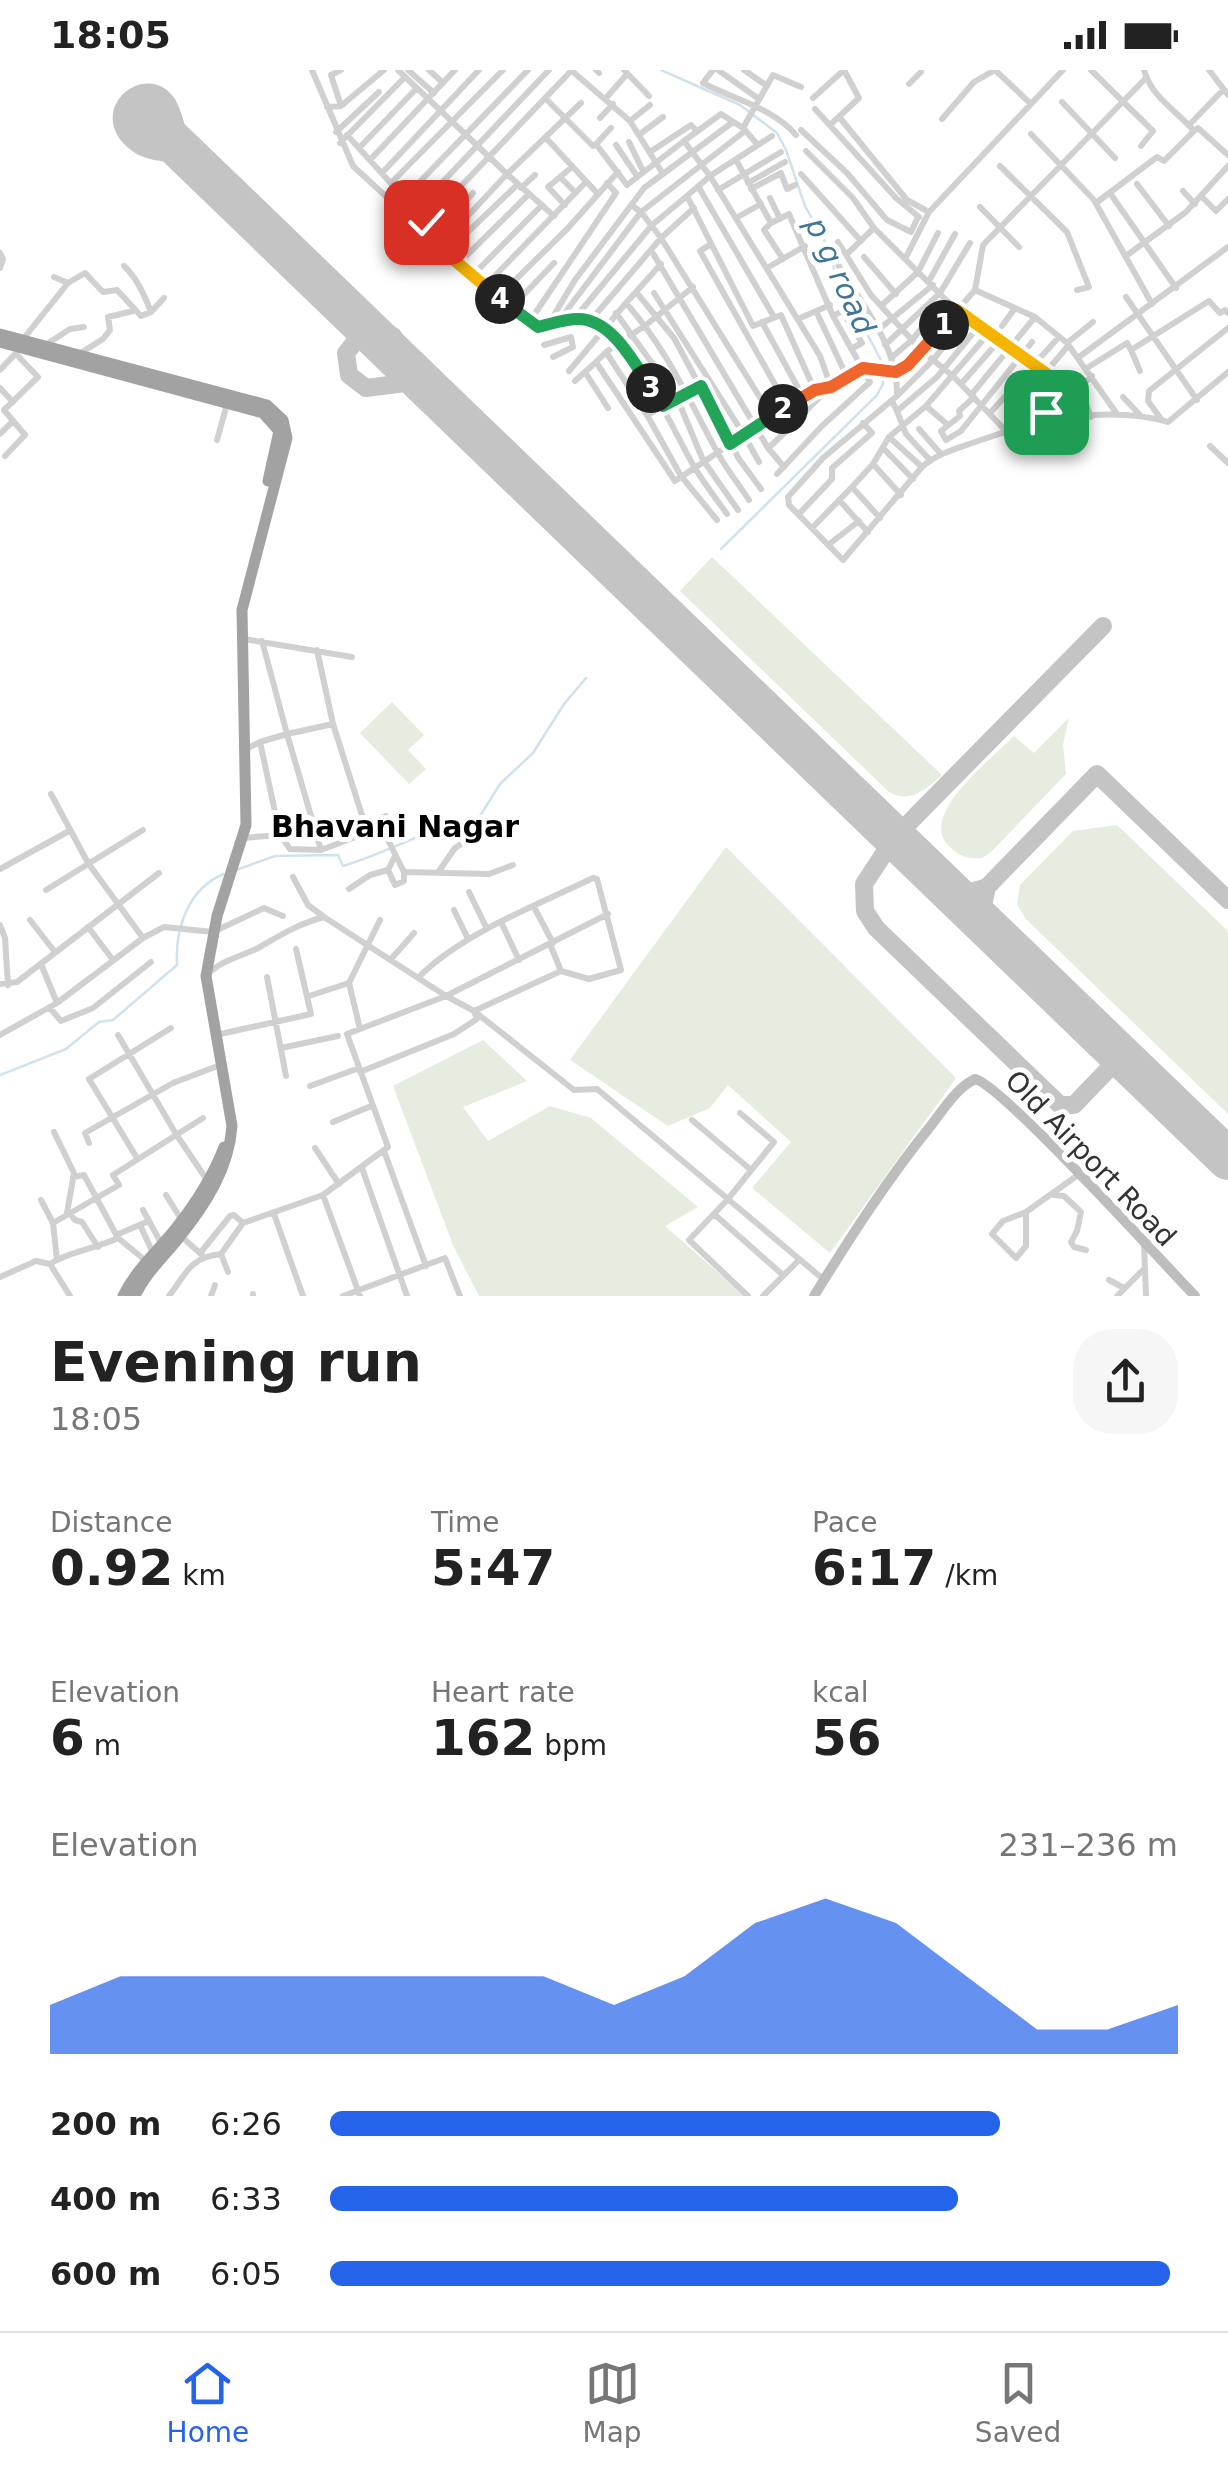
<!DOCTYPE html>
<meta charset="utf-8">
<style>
:root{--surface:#fff;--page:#f6f6f6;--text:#222;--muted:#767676;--line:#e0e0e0;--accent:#2563eb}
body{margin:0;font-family:"DejaVu Sans",sans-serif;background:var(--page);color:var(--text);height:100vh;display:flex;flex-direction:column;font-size:38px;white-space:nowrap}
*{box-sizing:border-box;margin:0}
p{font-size:32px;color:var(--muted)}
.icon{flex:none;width:55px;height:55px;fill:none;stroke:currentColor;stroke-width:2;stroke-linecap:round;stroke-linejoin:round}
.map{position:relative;height:1226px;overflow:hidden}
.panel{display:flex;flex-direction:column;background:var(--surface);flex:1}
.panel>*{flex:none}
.pin{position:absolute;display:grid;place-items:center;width:85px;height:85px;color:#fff;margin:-42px;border-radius:20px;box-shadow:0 5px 15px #0006}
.km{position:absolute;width:50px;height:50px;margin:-25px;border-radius:50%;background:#222;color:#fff;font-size:28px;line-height:50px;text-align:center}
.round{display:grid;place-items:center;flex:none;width:105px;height:105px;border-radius:40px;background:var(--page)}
.summary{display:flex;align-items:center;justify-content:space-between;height:170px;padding:0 50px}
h1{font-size:55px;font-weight:600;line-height:75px}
.stats{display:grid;grid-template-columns:repeat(3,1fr);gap:15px;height:170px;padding:10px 50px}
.stats div{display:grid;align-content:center}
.stats b{font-size:50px;font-weight:600}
.stats small{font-size:28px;font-weight:400}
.stats p{font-size:28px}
.chart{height:280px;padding:20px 50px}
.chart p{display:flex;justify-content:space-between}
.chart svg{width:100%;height:180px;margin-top:10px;fill:var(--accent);opacity:.7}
ul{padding:0 50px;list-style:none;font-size:32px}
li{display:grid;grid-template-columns:160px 120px 1fr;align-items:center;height:75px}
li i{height:25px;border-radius:12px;background:var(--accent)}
.status{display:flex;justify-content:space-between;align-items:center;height:70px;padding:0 50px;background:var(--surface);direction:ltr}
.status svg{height:28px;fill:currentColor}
.tab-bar{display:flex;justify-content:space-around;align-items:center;height:140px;border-top:2px solid var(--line);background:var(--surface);font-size:28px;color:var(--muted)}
.tab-bar a{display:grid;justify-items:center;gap:5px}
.tab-bar .active{color:var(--accent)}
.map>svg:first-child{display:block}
.grass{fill:#e6ecdf}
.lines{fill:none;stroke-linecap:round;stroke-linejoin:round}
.stream{stroke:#cfe2ee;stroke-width:2.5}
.taxiway{stroke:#c4c4c4;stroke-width:18}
.runway{stroke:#c4c4c4;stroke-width:42}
.minor{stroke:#d0d0d0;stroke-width:6}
.secondary{stroke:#bdbdbd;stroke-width:10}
.trunk{stroke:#a2a2a2;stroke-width:11}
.split-1-casing{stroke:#fff;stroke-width:20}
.split-2-casing{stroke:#fff;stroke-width:20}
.split-3-casing{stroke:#fff;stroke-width:20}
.split-4-casing{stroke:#fff;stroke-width:20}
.split-5-casing{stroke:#fff;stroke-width:20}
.split-1{stroke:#f5b400;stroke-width:12}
.split-2{stroke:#f0652b;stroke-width:12}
.split-3{stroke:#22a559;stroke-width:12}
.split-4{stroke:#22a559;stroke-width:12}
.split-5{stroke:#f5b400;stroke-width:12}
.labels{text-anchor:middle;stroke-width:10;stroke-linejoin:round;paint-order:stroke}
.street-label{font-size:28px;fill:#333;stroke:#fff}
.water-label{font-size:30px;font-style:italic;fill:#3f7597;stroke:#fff}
.neighbourhood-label{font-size:30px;font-weight:bold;fill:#000;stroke:#fff}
</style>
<div class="status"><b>18:05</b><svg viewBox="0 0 49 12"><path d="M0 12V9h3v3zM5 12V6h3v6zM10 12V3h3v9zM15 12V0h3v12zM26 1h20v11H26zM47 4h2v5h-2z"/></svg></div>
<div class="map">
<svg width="1228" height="1226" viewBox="0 0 1228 1226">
<rect width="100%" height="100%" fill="#fff"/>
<path class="grass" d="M712 487 942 705C926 719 911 734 889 722L680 521Z
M392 632 424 665 408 680 426 699 409 714 360 663Z
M1069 648 1063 674 1066 704 991 782 982 788C966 789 958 786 947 774 920 743 994 687 1014 666L1034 683Z
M1117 755 1228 861V1044L1026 849 1017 835 1020 815 1073 761Z
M726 777 956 1008 830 1183 752 1118 791 1072 728 1015 710 1038 668 1056 570 990Z
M483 970 527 1011 463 1037 488 1071 550 1036 591 1048 698 1137 665 1156 745 1226H479L453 1175 393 1016Z"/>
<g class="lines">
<path class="stream" d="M661 0 740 35 777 63 786 80 805 136 830 181 835 203 884 296 883 314 877 325 721 479
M236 800 275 786 338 785 343 796C390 782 433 756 480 746L500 714 533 683 564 634 586 608
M0 1005 66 979 99 952 113 950 177 895C175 859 188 818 224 804"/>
<path class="taxiway" d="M182 80C178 66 175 48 168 35 147 0 93 46 141 76 153 83 174 83 187 85
M430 319 405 313 366 318 349 305 346 283C360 265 371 253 393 266L436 325
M1103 556 895 767 864 814 865 841 876 858 1060 1035H1074L1121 986
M946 817 967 823 987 817
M988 857 981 845 987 817 1097 704 1228 830"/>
<path class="runway" d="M143 43 1228 1089"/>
<path class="minor" d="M312 0 353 96 484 217 538 257C554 253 575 244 591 250 632 266 671 356 692 393 702 411 715 427 727 444
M341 0 331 5 341 36
M398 0 507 104 439 177
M408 0 434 23
M429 0 443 13
M596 0 599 3
M624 0 649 26
M713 0 703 13C733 29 773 38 796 65
M718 0 759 29
M744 0 767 16
M995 0 1030 33
M1091 0 1153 61 1141 76
M1144 0C1152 28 1176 40 1194 61L1198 58 1228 85
M1209 0 1228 25
M572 1 630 51 650 35
M909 14 921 2
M545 28 593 76 596 74 627 115 684 71
M606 28 627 4
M813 28 844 0
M1062 32 1115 88
M327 37 341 36 384 0
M815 39 896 128 919 147
M600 48 613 34
M840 48 907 130 929 142
M942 49 974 12 995 0
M630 51 663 104
M831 54 859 28 844 0
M1189 55 1223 20
M743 58 773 5 801 17
M801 60 847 103 887 150 911 162 918 147
M336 62 379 22
M640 64 663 47
M1031 64 1094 130 1152 234
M347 65 426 152
M772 66 710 106 820 286 831 317
M546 68 598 124
M629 72 643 101
M340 73 405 7
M596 74 611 58
M616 75 637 106
M758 75 743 58 721 44 684 71 710 106 687 126 753 256 781 245 815 321
M359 78 416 19
M806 81 853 128 874 158 945 229 998 272 1061 313 1086 334 1091 347
M650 82 691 55 697 61
M370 90 455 0
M736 90 771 153 789 144 833 246 870 312 822 356 777 404
M1000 96 1067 162 1089 217 1077 220
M382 103 479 0
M801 104 861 171
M560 107 576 123
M391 113 503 0
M748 113 785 92
M1137 114 1169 156
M698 116 774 247
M521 118 535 105
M751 119 781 103 787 119 795 115
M718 120 781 82
M1183 121 1195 134
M1110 123 1176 218
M405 127 528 0
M1202 127 1216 141 1228 129
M770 128 780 149
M1096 133 1157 87 1164 91 1194 61
M565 135 548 117 572 97
M631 135 641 142 661 168 772 347
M980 137 1019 177
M416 140 549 0
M554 146 507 104 581 33
M736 148 761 134
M771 153 764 160 783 189
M419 160 572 0
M431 170 473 123
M838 172 871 225 922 281 954 307 1006 361
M711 174 700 181 787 336
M651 180 768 378 784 397
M0 183 3 189 0 198
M446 183 517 115
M847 184 874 158
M1126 186 1186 142 1228 96
M864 187 896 224
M905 189 929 142 1063 0
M837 193C860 232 899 277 897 325
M458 194 528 125
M767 198 805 176
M472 206 542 135
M929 211 955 164
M68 213 85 203 103 222 117 220 141 246 151 242C145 226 136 207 124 196
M484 217 586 112
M693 217 646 255 606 282 647 345 681 406 717 450
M975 220 1035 247 1067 273 1117 344
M636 222 674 268 739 389 761 419
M498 227 568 158 618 102
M1126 227 1197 330
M626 233 661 194
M882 235 918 202 938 163
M512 237 554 193
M816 241 847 307
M151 242 164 228
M616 243 677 328 703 390 738 440
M833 246 842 241 862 273 851 279
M575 248 652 155 687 126
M967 248 933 290 897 326 823 388 788 427 789 435 843 490 922 397C938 383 958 378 978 371 1037 350 1107 335 1168 352L1228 302
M798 249 830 235
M591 250 661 168 694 138
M530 251 616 123 607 113
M558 252 641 142 745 61
M762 252 803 327
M548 255 575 210 644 118 733 52
M1002 256 1015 238
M878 260 933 215
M24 268 68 213 54 207
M1067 273 1093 252
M47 274 70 259 84 257
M544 275 571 267 573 277 553 287
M885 275 940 223 970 173
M606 282 596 292 675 411 744 365 654 223
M79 284 103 269 110 260 108 247 133 241
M1079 287 1228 177
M891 288 912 270 945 229
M1087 298 1127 273 1131 280
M0 300 16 283
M569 301 626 233C666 278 687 326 715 378 724 396 738 413 749 430
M1140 301 1131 280 1209 231 1220 243 1225 240 1228 243
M585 302 608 338
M1045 303 1068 276
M575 311 596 292
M961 314 998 272
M0 318 13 332
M1073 323 1092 306
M972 324 1035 247
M974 327 959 341 960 346 941 361 946 370 961 361 1032 272
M1123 327 1139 344
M892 331 897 341 937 307 978 257
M926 336 948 355
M897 341 906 364 930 390
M1046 342 1072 322
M990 343 1059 267
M647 345 701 316
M1161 349 1148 331 1149 321 1228 258
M1005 357 1038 336 1061 313
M919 359 941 384
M0 364 12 352
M217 370 227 334
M1210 376 1228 393
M768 378C791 360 835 303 863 298 882 294 888 305 909 295L975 220 983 175 1146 8
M884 379 913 409
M5 386 25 365 4 340 38 307 16 284
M759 392 744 365 803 327 830 317
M873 394 901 425
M922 397 889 367 926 336 988 264
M852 417 873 394 889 367
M839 430 868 462
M799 444 832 409V398L872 363 863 353
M812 458 852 417 880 448
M828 475 859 451
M244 569 352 587
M262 571 287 664 333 654
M317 580 333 654 367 761
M260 672 287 664 321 780
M244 680 260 672 280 765
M51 724 88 793 143 868
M367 754 386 746
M243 768 280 765 290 779 321 780 379 758 383 760 404 802V811L395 815 388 800
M0 799 69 761
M439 801 455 778 493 753
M404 802 489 804 513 795
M293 807 308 835 324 847 446 926 474 941 574 1020 597 1019 823 1209
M349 819 370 805 388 800 394 788
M46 820 143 760
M469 822 487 859
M534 837 553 873
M454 840 468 869
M30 850 55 882
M502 854 519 890
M0 855 5 868 8 915
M88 857 113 890
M392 888 414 863
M41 894 57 933
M210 902C224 889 243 886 260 877 284 863 296 855 324 847
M267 907 286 1006
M419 907C459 865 539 834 593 808L597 809 621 900 589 909 561 901
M349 913 380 850
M0 914 17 912 159 803
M309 926 349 913 360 959
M50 938 61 951 93 938 151 892
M0 965 57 933 143 868 164 857 213 862 264 838 283 846
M118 965 176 1064 207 1110
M216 965 311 944 296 879
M281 978 338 966
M360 1002 454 964 477 949 474 941 561 901 550 874
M310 1016 359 998
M740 1043 774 1072 728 1129 689 1170 748 1226
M692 1050 751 1100
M333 1052 371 1036
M54 1062 74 1103 67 1143
M89 1073 85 1063 173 1013 215 997
M315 1078 339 1114
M384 1081 426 1196
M137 1088 89 1009 171 958
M362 1098 407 1226
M166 1125 181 1149
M323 1125 360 1226
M1054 1125 1064 1126 1081 1142 1077 1161 1071 1172 1074 1177 1086 1180
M41 1130 53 1153
M143 1140 161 1173
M69 1142 75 1150 82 1152 98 1177
M1026 1142V1176L1016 1188 992 1164 1003 1151 1026 1142 1078 1105
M274 1144 303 1226
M714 1144 783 1205
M140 1155 153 1183
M116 1165 149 1151
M182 1167 202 1185
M118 1168 146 1191
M1144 1174 1146 1226
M201 1182 230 1146 234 1145 243 1153
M221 1184 228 1202
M57 1190C77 1180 97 1178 118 1168L84 1105 73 1107
M0 1207 36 1191 50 1194
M1109 1210 1124 1218
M253 1224V1226
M70 1226 50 1194 57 1190 53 1153 119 1115 113 1105 203 1048
M169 1226C186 1204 190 1187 221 1184L243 1153 323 1125 388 1077 347 964 446 926 608 844
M211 1226 215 1215
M343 1226 445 1188 460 1226
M763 1226 798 1191
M1117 1226 1144 1199"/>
<path class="secondary" d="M814 1226C851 1166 889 1107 933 1053 945 1037 957 1018 975 1009 1001 1014 1164 1194 1195 1226"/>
<path class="trunk" d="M0 264 267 335 283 350 287 368 242 540 246 755 217 846 206 906 232 1056C229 1099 205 1136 178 1169 163 1188 145 1204 135 1226
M0 272 263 343 279 361 268 411
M123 1226C136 1199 158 1181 176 1158 195 1134 213 1106 224 1077"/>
</g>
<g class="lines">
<g class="split-1-casing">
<path id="split-1" d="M944 255 957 240 1072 322 1046 342"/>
</g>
<g class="split-2-casing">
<path id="split-2" d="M783 339 815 320 831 317 863 298 896 302 908 295 944 255"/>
</g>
<g class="split-3-casing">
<path id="split-3" d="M651 318 663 336 701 316 730 374 783 339"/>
</g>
<g class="split-4-casing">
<path id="split-4" d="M500 229 538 257C551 254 565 249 578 249 612 249 634 293 651 318"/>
</g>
<g class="split-5-casing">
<path id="split-5" d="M426 152 419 160 500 229"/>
</g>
<use href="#split-1" class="split-1"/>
<use href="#split-2" class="split-2"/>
<use href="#split-3" class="split-3"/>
<use href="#split-4" class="split-4"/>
<use href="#split-5" class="split-5"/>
</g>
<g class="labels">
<g class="street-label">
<text transform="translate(1091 1088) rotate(46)" y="10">Old Airport Road</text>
</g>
<g class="water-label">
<text transform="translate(840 206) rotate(65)" y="10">p g road</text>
</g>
<g class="neighbourhood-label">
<text x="395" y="767">Bhavani Nagar</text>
</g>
</g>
</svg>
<div class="pin" style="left:1046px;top:342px;background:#1e9e55"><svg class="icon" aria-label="arrive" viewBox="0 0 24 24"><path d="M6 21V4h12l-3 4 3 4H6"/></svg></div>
<div class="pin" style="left:426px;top:152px;background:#d93025"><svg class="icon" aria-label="check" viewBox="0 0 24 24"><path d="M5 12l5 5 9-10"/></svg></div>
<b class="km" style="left:944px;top:255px">1</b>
<b class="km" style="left:783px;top:339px">2</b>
<b class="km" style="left:651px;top:318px">3</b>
<b class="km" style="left:500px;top:229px">4</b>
</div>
<section class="panel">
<div class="summary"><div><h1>Evening run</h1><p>18:05</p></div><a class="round"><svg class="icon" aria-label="share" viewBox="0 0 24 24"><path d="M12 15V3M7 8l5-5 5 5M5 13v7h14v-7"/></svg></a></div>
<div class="stats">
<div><p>Distance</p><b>0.92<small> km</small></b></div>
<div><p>Time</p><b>5:47</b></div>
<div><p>Pace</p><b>6:17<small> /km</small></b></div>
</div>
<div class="stats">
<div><p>Elevation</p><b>6<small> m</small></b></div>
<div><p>Heart rate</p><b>162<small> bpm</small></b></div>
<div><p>kcal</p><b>56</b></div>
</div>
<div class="chart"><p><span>Elevation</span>231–236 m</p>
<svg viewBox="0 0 160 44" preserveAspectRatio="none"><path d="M0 44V32L10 25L20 25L30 25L40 25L50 25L60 25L70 25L80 32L90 25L100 12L110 6L120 12L130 25L140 38L150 38L160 32V44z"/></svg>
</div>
<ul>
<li><b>200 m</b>6:26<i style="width:79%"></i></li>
<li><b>400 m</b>6:33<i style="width:74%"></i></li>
<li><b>600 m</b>6:05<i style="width:99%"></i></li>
</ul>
</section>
<nav class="tab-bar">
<a class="active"><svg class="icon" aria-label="home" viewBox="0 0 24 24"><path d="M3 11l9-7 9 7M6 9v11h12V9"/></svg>Home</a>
<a><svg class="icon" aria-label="map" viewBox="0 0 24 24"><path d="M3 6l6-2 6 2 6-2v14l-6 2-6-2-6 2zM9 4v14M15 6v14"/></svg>Map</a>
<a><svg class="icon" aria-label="saved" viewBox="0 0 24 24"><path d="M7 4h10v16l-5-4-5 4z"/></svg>Saved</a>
</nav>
